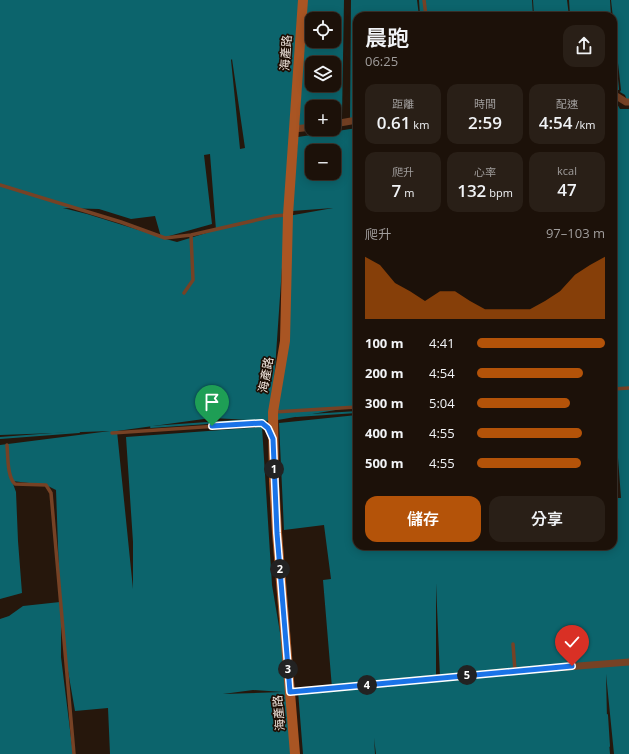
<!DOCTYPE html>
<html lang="zh-TW">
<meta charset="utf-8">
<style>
:root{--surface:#1c1109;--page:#291f17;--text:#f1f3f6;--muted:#a09d9c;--line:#3a312a;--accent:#b45309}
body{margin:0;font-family:"Open Sans","Noto Sans TC",sans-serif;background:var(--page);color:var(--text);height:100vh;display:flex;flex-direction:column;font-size:15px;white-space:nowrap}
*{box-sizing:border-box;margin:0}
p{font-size:13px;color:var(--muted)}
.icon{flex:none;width:22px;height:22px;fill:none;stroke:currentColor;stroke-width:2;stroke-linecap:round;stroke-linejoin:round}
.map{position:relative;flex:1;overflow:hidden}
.panel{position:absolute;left:353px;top:12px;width:264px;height:538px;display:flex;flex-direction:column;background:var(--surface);border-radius:12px;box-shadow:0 2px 10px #0003,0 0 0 1px var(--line)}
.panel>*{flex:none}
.tools{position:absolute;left:305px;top:12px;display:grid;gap:8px}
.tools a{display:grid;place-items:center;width:36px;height:36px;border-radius:8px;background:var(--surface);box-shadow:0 2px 10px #0003,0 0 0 1px var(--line);font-size:20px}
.pin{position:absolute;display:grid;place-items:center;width:34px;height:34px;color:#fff;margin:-41px -17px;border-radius:50% 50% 50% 0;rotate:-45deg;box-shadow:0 0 4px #0007}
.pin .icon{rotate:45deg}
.km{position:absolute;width:20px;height:20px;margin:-10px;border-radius:50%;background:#222;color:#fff;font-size:11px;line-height:20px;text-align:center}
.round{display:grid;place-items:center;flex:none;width:42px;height:42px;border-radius:12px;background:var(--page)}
.overview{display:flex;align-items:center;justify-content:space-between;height:68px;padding:0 12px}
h1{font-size:22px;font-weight:600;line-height:30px}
.stats{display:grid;grid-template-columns:repeat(3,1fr);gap:6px;height:68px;padding:4px 12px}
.stats div{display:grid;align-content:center;border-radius:10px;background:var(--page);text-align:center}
.stats b{font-size:17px;font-weight:600}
.stats small{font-size:11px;font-weight:400}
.stats p{font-size:11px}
.chart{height:112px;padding:8px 12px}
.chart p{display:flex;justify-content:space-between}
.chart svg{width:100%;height:72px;margin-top:4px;fill:var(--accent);opacity:.7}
.primary-button{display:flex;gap:8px;margin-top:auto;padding:8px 12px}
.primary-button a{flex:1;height:46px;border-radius:12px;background:var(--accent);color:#fff;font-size:16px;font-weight:600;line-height:46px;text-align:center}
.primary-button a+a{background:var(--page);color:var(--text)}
ul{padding:0 12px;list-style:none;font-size:13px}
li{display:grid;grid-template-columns:64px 48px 1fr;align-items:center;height:30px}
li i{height:10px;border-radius:5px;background:var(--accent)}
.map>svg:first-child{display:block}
.water{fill:#0c646c;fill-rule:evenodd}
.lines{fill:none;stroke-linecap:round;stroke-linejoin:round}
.stream{stroke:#0c646c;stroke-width:2}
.lane{stroke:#764225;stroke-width:3.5}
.street{stroke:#764225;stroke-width:7}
.secondary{stroke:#a95523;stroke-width:10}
.route-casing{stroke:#fff;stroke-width:8}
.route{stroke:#1a73e8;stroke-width:5}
.labels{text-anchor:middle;stroke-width:3.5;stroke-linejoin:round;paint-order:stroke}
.street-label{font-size:12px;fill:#efe4dc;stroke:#1d0e04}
</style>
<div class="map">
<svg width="629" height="754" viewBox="0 0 629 754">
<rect width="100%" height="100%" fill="#26170c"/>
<path class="water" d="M0 0H344L342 116 334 118V107H312V124L294 129 286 209 272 413 283 346 288 216 333 208 292 211 298 137 357 128V407L347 408 272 421 211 418 117 431 133 589V542L126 437 262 427 272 585 290 692 295 754H110L108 708 75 711 65 654 61 611V657L73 754H0V619L9 616 23 606 60 602 56 490 46 485 12 481 16 492 18 541 22 593 0 599V445L110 431 0 435ZM312 19H334V41H312ZM232 59 245 148 240 149 231 60ZM312 63H334V85H312ZM312 151H334V173H312ZM210 154 216 230 177 242 162 238 212 224 204 155ZM63 208 99 209 131 219 155 216 161 237 87 214ZM253 690 283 692 223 694Z
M351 0H417L419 16H357V120H350Z
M419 0H532L533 16H420Z
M533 0H567L569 16H534Z
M569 0H610L611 16H570Z
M611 0H629V100H627L625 95 620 92 621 90Z
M613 32 619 88V90H613Z
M613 97 620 109H629V754H614L606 674 607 719 610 754H376L374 738 375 754H303L298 691 332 688 323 580 331 579 324 525 284 530 279 423 357 415V519H352V523L357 522V546H613V498H621L613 391ZM436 583 440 678 380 683 436 675Z"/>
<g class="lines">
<path class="stream" d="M296 416 357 412
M151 427 250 420
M0 438 79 432
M607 715 609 746"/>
<path class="lane" d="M424 0 426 16
M0 185 121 222 165 238 191 235 274 216 286 215
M184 293 193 280 191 235
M613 389 629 388
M274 412 357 407
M112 433 262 423 268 428 270 432
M7 445C8 455 7 477 15 484L46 485 51 493 74 754
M513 644 515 671"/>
<path class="street" d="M613 94 626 102H629
M334 124 357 120
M294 129 312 127
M290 692 515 671 629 662"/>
<path class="secondary" d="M295 754 277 533 274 481 273 412 285 341 288 215 303 0"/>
</g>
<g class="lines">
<g class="route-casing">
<path id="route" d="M212 426 262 423 268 428 273 439 277 533 290 692 572 666"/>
</g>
<use href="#route" class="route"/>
</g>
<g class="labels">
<g class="street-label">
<text transform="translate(286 53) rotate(-86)" y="4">海產路</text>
<text transform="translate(266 375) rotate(-80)" y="4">海產路</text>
<text transform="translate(279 713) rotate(-95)" y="4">海產路</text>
</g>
</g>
</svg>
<div class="tools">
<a><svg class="icon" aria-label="locate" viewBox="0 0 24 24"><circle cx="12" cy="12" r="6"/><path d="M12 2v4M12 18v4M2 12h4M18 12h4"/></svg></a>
<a><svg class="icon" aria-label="layers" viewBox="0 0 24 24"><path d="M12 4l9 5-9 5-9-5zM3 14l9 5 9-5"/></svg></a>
<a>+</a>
<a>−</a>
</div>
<div class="pin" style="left:212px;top:426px;background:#1e9e55"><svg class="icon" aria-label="arrive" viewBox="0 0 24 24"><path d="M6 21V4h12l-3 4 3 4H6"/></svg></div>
<div class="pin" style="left:572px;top:666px;background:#d93025"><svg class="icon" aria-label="check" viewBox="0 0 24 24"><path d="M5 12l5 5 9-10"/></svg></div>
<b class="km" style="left:274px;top:469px">1</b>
<b class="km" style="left:280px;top:569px">2</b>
<b class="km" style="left:288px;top:669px">3</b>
<b class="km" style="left:367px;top:685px">4</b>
<b class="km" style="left:467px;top:675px">5</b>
<section class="panel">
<div class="overview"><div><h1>晨跑</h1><p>06:25</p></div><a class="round"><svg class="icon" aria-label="share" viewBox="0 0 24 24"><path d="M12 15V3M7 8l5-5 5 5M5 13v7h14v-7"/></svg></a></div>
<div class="stats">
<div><p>距離</p><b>0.61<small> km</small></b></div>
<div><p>時間</p><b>2:59</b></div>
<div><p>配速</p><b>4:54<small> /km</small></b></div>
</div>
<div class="stats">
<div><p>爬升</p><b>7<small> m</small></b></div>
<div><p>心率</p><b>132<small> bpm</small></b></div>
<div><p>kcal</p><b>47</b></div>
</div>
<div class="chart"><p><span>爬升</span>97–103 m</p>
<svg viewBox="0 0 160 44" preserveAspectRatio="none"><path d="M0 44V6L10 11L20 22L30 27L40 33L50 27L60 27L70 33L80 38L90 38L100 38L110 38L120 33L130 27L140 17L150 11L160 6V44z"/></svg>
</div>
<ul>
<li><b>100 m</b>4:41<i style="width:100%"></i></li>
<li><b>200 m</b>4:54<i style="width:83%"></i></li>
<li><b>300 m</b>5:04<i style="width:73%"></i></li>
<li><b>400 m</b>4:55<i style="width:82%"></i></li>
<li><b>500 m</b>4:55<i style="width:81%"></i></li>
</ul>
<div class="primary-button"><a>儲存</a><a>分享</a></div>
</section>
</div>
